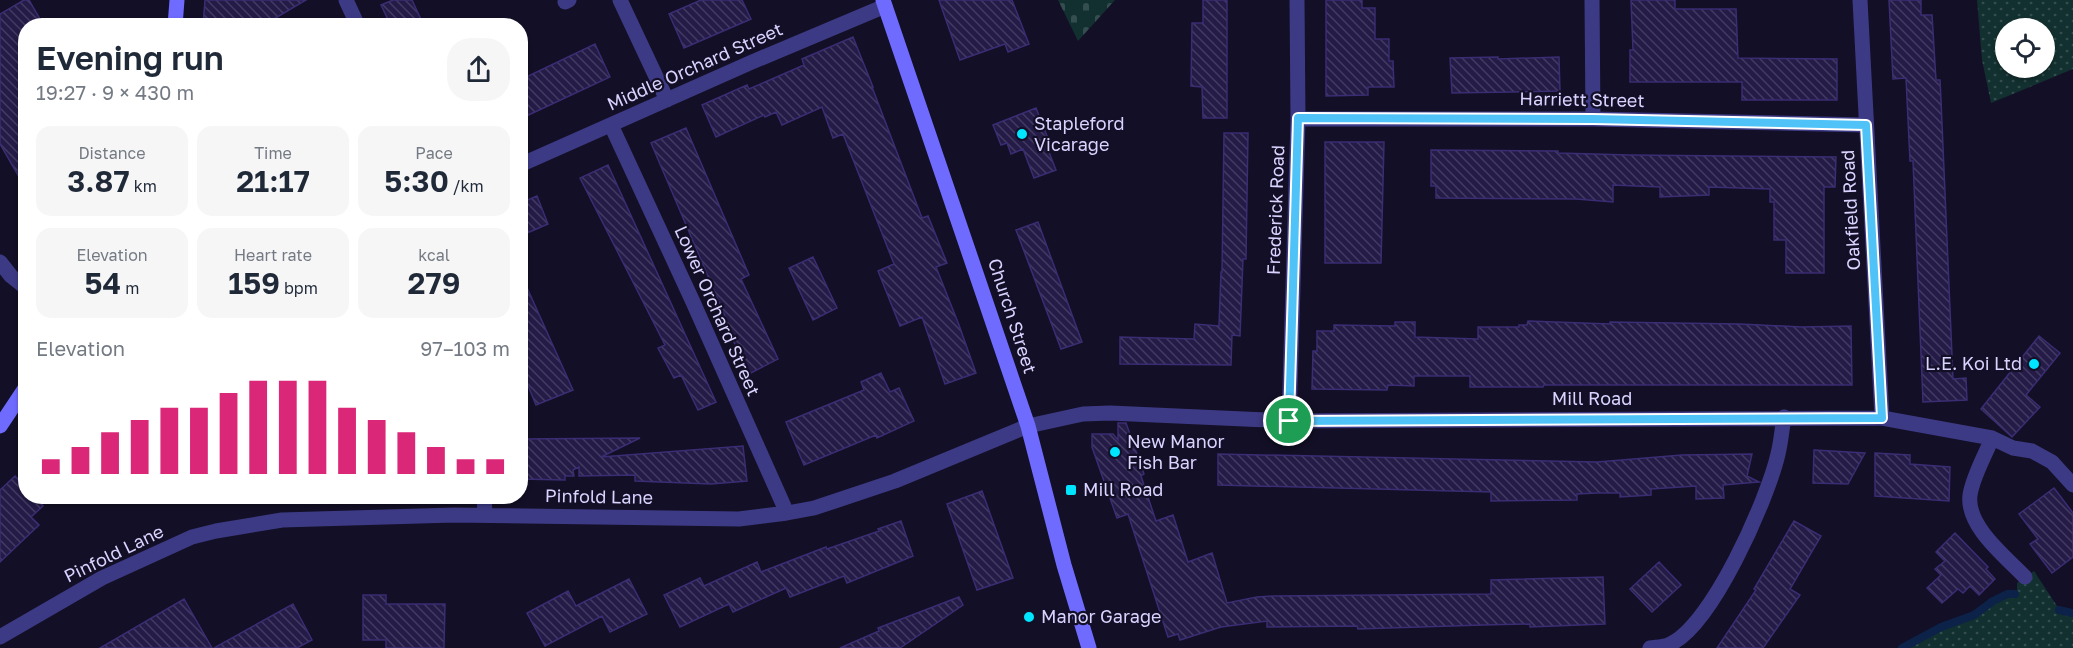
<!DOCTYPE html>
<meta charset="utf-8">
<style>
:root{--surface:#fff;--page:#f6f6f7;--text:#1f2937;--muted:#747a83;--accent:#db2777}
body{margin:0;font-family:"Golos Text",sans-serif;background:var(--page);color:var(--text);height:100vh;display:flex;flex-direction:column;font-size:22px;white-space:nowrap}
*{box-sizing:border-box;margin:0}
p{font-size:20px;color:var(--muted)}
.icon{flex:none;width:33px;height:33px;fill:none;stroke:currentColor;stroke-width:2;stroke-linecap:round;stroke-linejoin:round}
.map{position:relative;flex:1;overflow:hidden}
.drawer{position:absolute;left:18px;top:18px;width:510px;height:486px;display:flex;flex-direction:column;background:var(--surface);border-radius:24px;box-shadow:0 2px 4px #0004}
.drawer>*{flex:none}
.fabs{position:absolute;left:1995px;top:18px;display:grid;gap:12px}
.fabs a{display:grid;place-items:center;width:60px;height:60px;border-radius:50%;background:var(--surface);box-shadow:0 2px 4px #0004;font-size:30px}
.pin{position:absolute;display:grid;place-items:center;width:51px;height:51px;color:#fff;margin:-26px;border:3px solid #fff;border-radius:50%;box-shadow:0 2px 6px #0007}
.round{display:grid;place-items:center;flex:none;width:63px;height:63px;border-radius:24px;background:var(--page)}
.headline{display:flex;align-items:center;justify-content:space-between;height:102px;padding:0 18px}
h1{font-size:33px;font-weight:600;line-height:45px}
.figures{display:grid;grid-template-columns:repeat(3,1fr);gap:9px;height:102px;padding:6px 18px}
.figures div{display:grid;align-content:center;border-radius:15px;background:var(--page);text-align:center}
.figures b{font-size:30px;font-weight:600}
.figures small{font-size:16px;font-weight:400}
.figures p{font-size:16px}
.chart{height:168px;padding:12px 18px}
.chart p{display:flex;justify-content:space-between}
.chart svg{width:100%;height:108px;margin-top:6px;stroke:var(--accent);stroke-width:6}
.map>svg:first-child{display:block}
.grass{fill:url(#grass-dots);fill-rule:evenodd}
.cemetery{fill:url(#cemetery-stones)}
.lines{fill:none;stroke-linecap:round;stroke-linejoin:round}
.stream{stroke:#0c2248;stroke-width:8}
.building{fill:url(#building-back-hatch);stroke:#3b2d73;stroke-width:1.5}
.street{stroke:#3d3a85;stroke-width:15}
.secondary{stroke:#6f6bff;stroke-width:15}
.route-casing{stroke:#fff;stroke-width:12}
.route{stroke:#4fc3f7;stroke-width:8}
.poi-dot{fill:#00e5ff;stroke:#130f26;stroke-width:2}
.labels{text-anchor:middle;stroke-width:4.5;stroke-linejoin:round;paint-order:stroke}
.street-label{font-size:18px;fill:#d9d4ff;stroke:#130f26}
.poi-label{font-size:18px;fill:#d9d4ff;stroke:#130f26;text-anchor:start}
</style>
<div class="map">
<svg width="2073" height="648" viewBox="0 0 2073 648">
<defs>
<pattern id="grass-dots" width="8" height="8" patternUnits="userSpaceOnUse" patternTransform="scale(1.5)"><rect width="8" height="8" fill="#12302f"/><path d="M2 2h.1M6 6h.1" fill="none" stroke="#344d4e" stroke-width="1.8" stroke-linecap="round"/></pattern>
<pattern id="cemetery-stones" width="16" height="16" patternUnits="userSpaceOnUse" patternTransform="scale(1.5)"><rect width="16" height="16" fill="#12302f"/><path d="M2 7V4a2 2 0 0 1 4 0v3zM10 15v-3a2 2 0 0 1 4 0v3z" fill="#344d4e"/></pattern>
<pattern id="building-back-hatch" width="6" height="6" patternUnits="userSpaceOnUse" patternTransform="scale(1.5)"><rect width="6" height="6" fill="#241b47"/><path d="M-1 5l2 2M0 0l6 6M5-1l2 2" fill="none" stroke="#433b63"/></pattern>
</defs>
<rect width="100%" height="100%" fill="#130f26"/>
<path class="grass" d="M1977 0H2073V69L1991 103 1982 60ZM2006 28H2044V68H2006Z
M2034 571 2057 606 2073 610V648H1899L1941 625 1973 614 1989 599 2001 593 2017 591V583Z"/>
<path class="cemetery" d="M1058 0H1115L1078 41Z"/>
<g class="lines">
<path class="stream" d="M2059 610 2073 613
M1902 648 1941 627 1974 615 1993 601 2007 594H2015"/>
</g>
<path class="building" d="M24 0H29L44 26H26V189L0 144V14Z
M205 0H306L262 26H203Z
M393 0H412L424 26H391L381 5Z
M701 0H742L751 19 684 48 669 14Z
M939 0H1012L1029 44 1008 52 1005 44 960 60Z
M1203 0H1227V118H1203L1202 87 1191 86 1192 23H1203Z
M1326 0H1362V8H1375V39H1389V61H1393L1394 87H1368V95L1326 96Z
M1631 0H1675V9H1736L1738 58 1837 59V100H1742V82H1630V50H1633Z
M1889 0H1921V15H1932L1936 80H1940L1941 100 1953 379 1966 378 1967 400 1923 402 1913 161H1910L1906 78 1893 79Z
M853 37 873 87H872L922 218 928 216 947 263 936 267 959 325 976 373 945 384 922 317 900 326 878 271 894 264 843 134 833 138 822 107 782 125 776 112 765 117 764 115 716 137 702 105 747 85 749 89 804 65 802 59Z
M595 44 610 77 520 119V80Z
M1498 57V59L1559 57 1560 91 1452 93 1450 58Z
M1036 108 1051 146 1047 147 1056 170 1034 178 1023 149 1011 154 1007 143 1001 145 993 125Z
M686 128 749 275 741 279 778 359 749 374 722 317 725 316 651 143Z
M1224 133H1248L1246 259H1243L1240 336 1232 335 1231 365 1120 364V337L1194 339 1195 324 1219 326 1221 272H1222Z
M1325 142H1384L1381 263H1325Z
M1431 150 1558 151V153L1630 155 1836 157 1835 187H1824V273H1786V240H1774V202H1770V189L1709 187V195L1660 197V187L1613 185V202L1576 199 1436 198V186H1431Z
M608 165 716 402 698 410 681 375 674 378 658 348 665 345 580 178Z
M537 196 548 224 520 236V203Z
M1038 222 1082 342 1061 349 1016 230Z
M813 257 837 308 813 320 789 268Z
M520 272 573 390 536 405 520 366Z
M1528 321 1610 324V322L1740 324 1802 327 1851 326 1852 385H1544L1543 387H1470V376H1414V386L1388 385 1387 390 1312 389 1313 351H1317V331H1334V325L1395 326V322H1415V337L1478 339V327H1519V325H1527Z
M2039 336 2060 353 2026 395 2040 407 2012 437 1981 409Z
M881 373 890 392 899 388 914 421 877 438 876 435 804 465 786 422 864 390 861 382Z
M1118 423H1126L1144 474 1141 476 1156 521 1173 515 1188 562 1212 553 1227 603 1257 597 1274 596 1491 594V580L1603 577 1605 624 1530 627V624L1483 625 1358 629 1357 626 1267 627V621L1221 627 1180 640 1178 634 1168 637 1128 514 1117 518 1092 447V434H1113L1118 440Z
M640 438 601 457 743 446 747 481 711 484 635 481V475L579 476V467L573 470 574 476H565V480L520 479V439Z
M1814 450 1865 453 1848 484 1813 483Z
M1875 453 1910 455V464L1950 467 1949 501 1875 496Z
M1218 454 1597 462 1682 455 1752 454 1747 476 1759 482 1723 485 1724 498 1696 499V486L1651 489V495L1620 497V493H1597L1577 494V500L1491 501V492L1218 485Z
M15 476 26 488V496H34L43 506 31 517 39 525 0 562V490Z
M2054 488 2073 513V557L2052 573 2030 544 2038 539 2019 514Z
M982 491 1013 578 977 590 947 504Z
M901 521 913 556 847 583 844 576 790 597 786 588 733 612 729 604 680 627 664 595 700 578 704 586 757 562 761 572 826 547 827 549 879 531 878 529Z
M1794 521 1821 536 1790 589 1800 595 1763 648H1717L1756 590 1754 589Z
M1955 533 1988 567 1986 569 1995 579 1979 595 1970 586 1963 593 1958 589 1942 603 1927 588 1941 575 1935 569 1945 561 1936 552Z
M1659 562 1681 585 1652 612 1630 589Z
M629 579 647 614 610 632 602 616 545 646 527 613 568 591 576 606Z
M363 595H386V604H445L444 648H386V640H363Z
M959 597 963 605 900 648H840L879 631 878 628Z
M184 599 212 648H100Z
M293 604 312 640 297 648H214Z"/>
<g class="lines">
<path class="street" d="M346 0 358 26
M620 0 667 100
M1592 0 1593 119
M1860 0 1882 418
M565 2 569 0
M1298 119H1593L1866 125
M611 125 693 302 787 513
M520 165 752 62 885 6
M0 262 11 276 26 288
M1289 421 1298 119 1297 0
M1992 438C1985 456 1973 476 1970 495 1966 526 2005 556 2025 577
M484 496 485 514
M0 637 102 578 192 537 216 531 282 520 454 515 739 519 787 513 814 508 895 481 1028 426 1083 414 1110 413 1289 421 1882 418 1992 438 2013 448 2032 451 2052 462 2073 485
M1650 648C1656 647 1662 647 1668 645 1711 629 1768 498 1778 454 1781 442 1782 429 1784 417"/>
<path class="secondary" d="M883 0 1028 426 1064 565 1089 648
M175 26 177 0
M0 426 26 387"/>
</g>
<g class="lines">
<g class="route-casing">
<path id="route" d="M1298 118 1593 119 1866 125 1882 418 1289 421Z"/>
</g>
<use href="#route" class="route"/>
</g>
<g class="poi-dot">
<circle cx="1022" cy="134" r="6"/>
<circle cx="2034" cy="364" r="6"/>
<circle cx="1115" cy="452" r="6"/>
<rect x="1065" y="484" width="12" height="12" rx="3"/>
<circle cx="1029" cy="617" r="6"/>
</g>
<g class="labels">
<g class="street-label">
<text transform="translate(695 67) rotate(-24)" y="6">Middle Orchard Street</text>
<text transform="translate(1582 100) rotate(1)" y="6">Harriett Street</text>
<text transform="translate(1276 210) rotate(-88)" y="6">Frederick Road</text>
<text transform="translate(1851 210) rotate(-93)" y="6">Oakfield Road</text>
<text transform="translate(717 311) rotate(66)" y="6">Lower Orchard Street</text>
<text transform="translate(1012 316) rotate(72)" y="6">Church Street</text>
<text x="1592" y="405">Mill Road</text>
<text transform="translate(599 497) rotate(1)" y="6">Pinfold Lane</text>
<text transform="translate(114 554) rotate(-26)" y="6">Pinfold Lane</text>
</g>
<g class="poi-label">
<text x="1034" y="130">Stapleford<tspan x="1034" dy="21">Vicarage</tspan></text>
<text x="2022" y="370" text-anchor="end">L.E. Koi Ltd</text>
<text x="1127" y="448">New Manor<tspan x="1127" dy="21">Fish Bar</tspan></text>
<text x="1083" y="496">Mill Road</text>
<text x="1041" y="623">Manor Garage</text>
</g>
</g>
</svg>
<div class="fabs">
<a><svg class="icon" aria-label="locate" viewBox="0 0 24 24"><circle cx="12" cy="12" r="6"/><path d="M12 2v4M12 18v4M2 12h4M18 12h4"/></svg></a>
</div>
<div class="pin" style="left:1289px;top:421px;background:#1e9e55"><svg class="icon" aria-label="arrive" viewBox="0 0 24 24"><path d="M6 21V4h12l-3 4 3 4H6"/></svg></div>
<section class="drawer">
<div class="headline"><div><h1>Evening run</h1><p>19:27 · 9 × 430 m</p></div><a class="round"><svg class="icon" aria-label="share" viewBox="0 0 24 24"><path d="M12 15V3M7 8l5-5 5 5M5 13v7h14v-7"/></svg></a></div>
<div class="figures">
<div><p>Distance</p><b>3.87<small> km</small></b></div>
<div><p>Time</p><b>21:17</b></div>
<div><p>Pace</p><b>5:30<small> /km</small></b></div>
</div>
<div class="figures">
<div><p>Elevation</p><b>54<small> m</small></b></div>
<div><p>Heart rate</p><b>159<small> bpm</small></b></div>
<div><p>kcal</p><b>279</b></div>
</div>
<div class="chart"><p><span>Elevation</span>97–103 m</p>
<svg viewBox="0 0 160 44" preserveAspectRatio="none"><path d="M5 44V38M15 44V33M25 44V27M35 44V22M45 44V17M55 44V17M65 44V11M75 44V6M85 44V6M95 44V6M105 44V17M115 44V22M125 44V27M135 44V33M145 44V38M155 44V38"/></svg>
</div>
</section>
</div>
